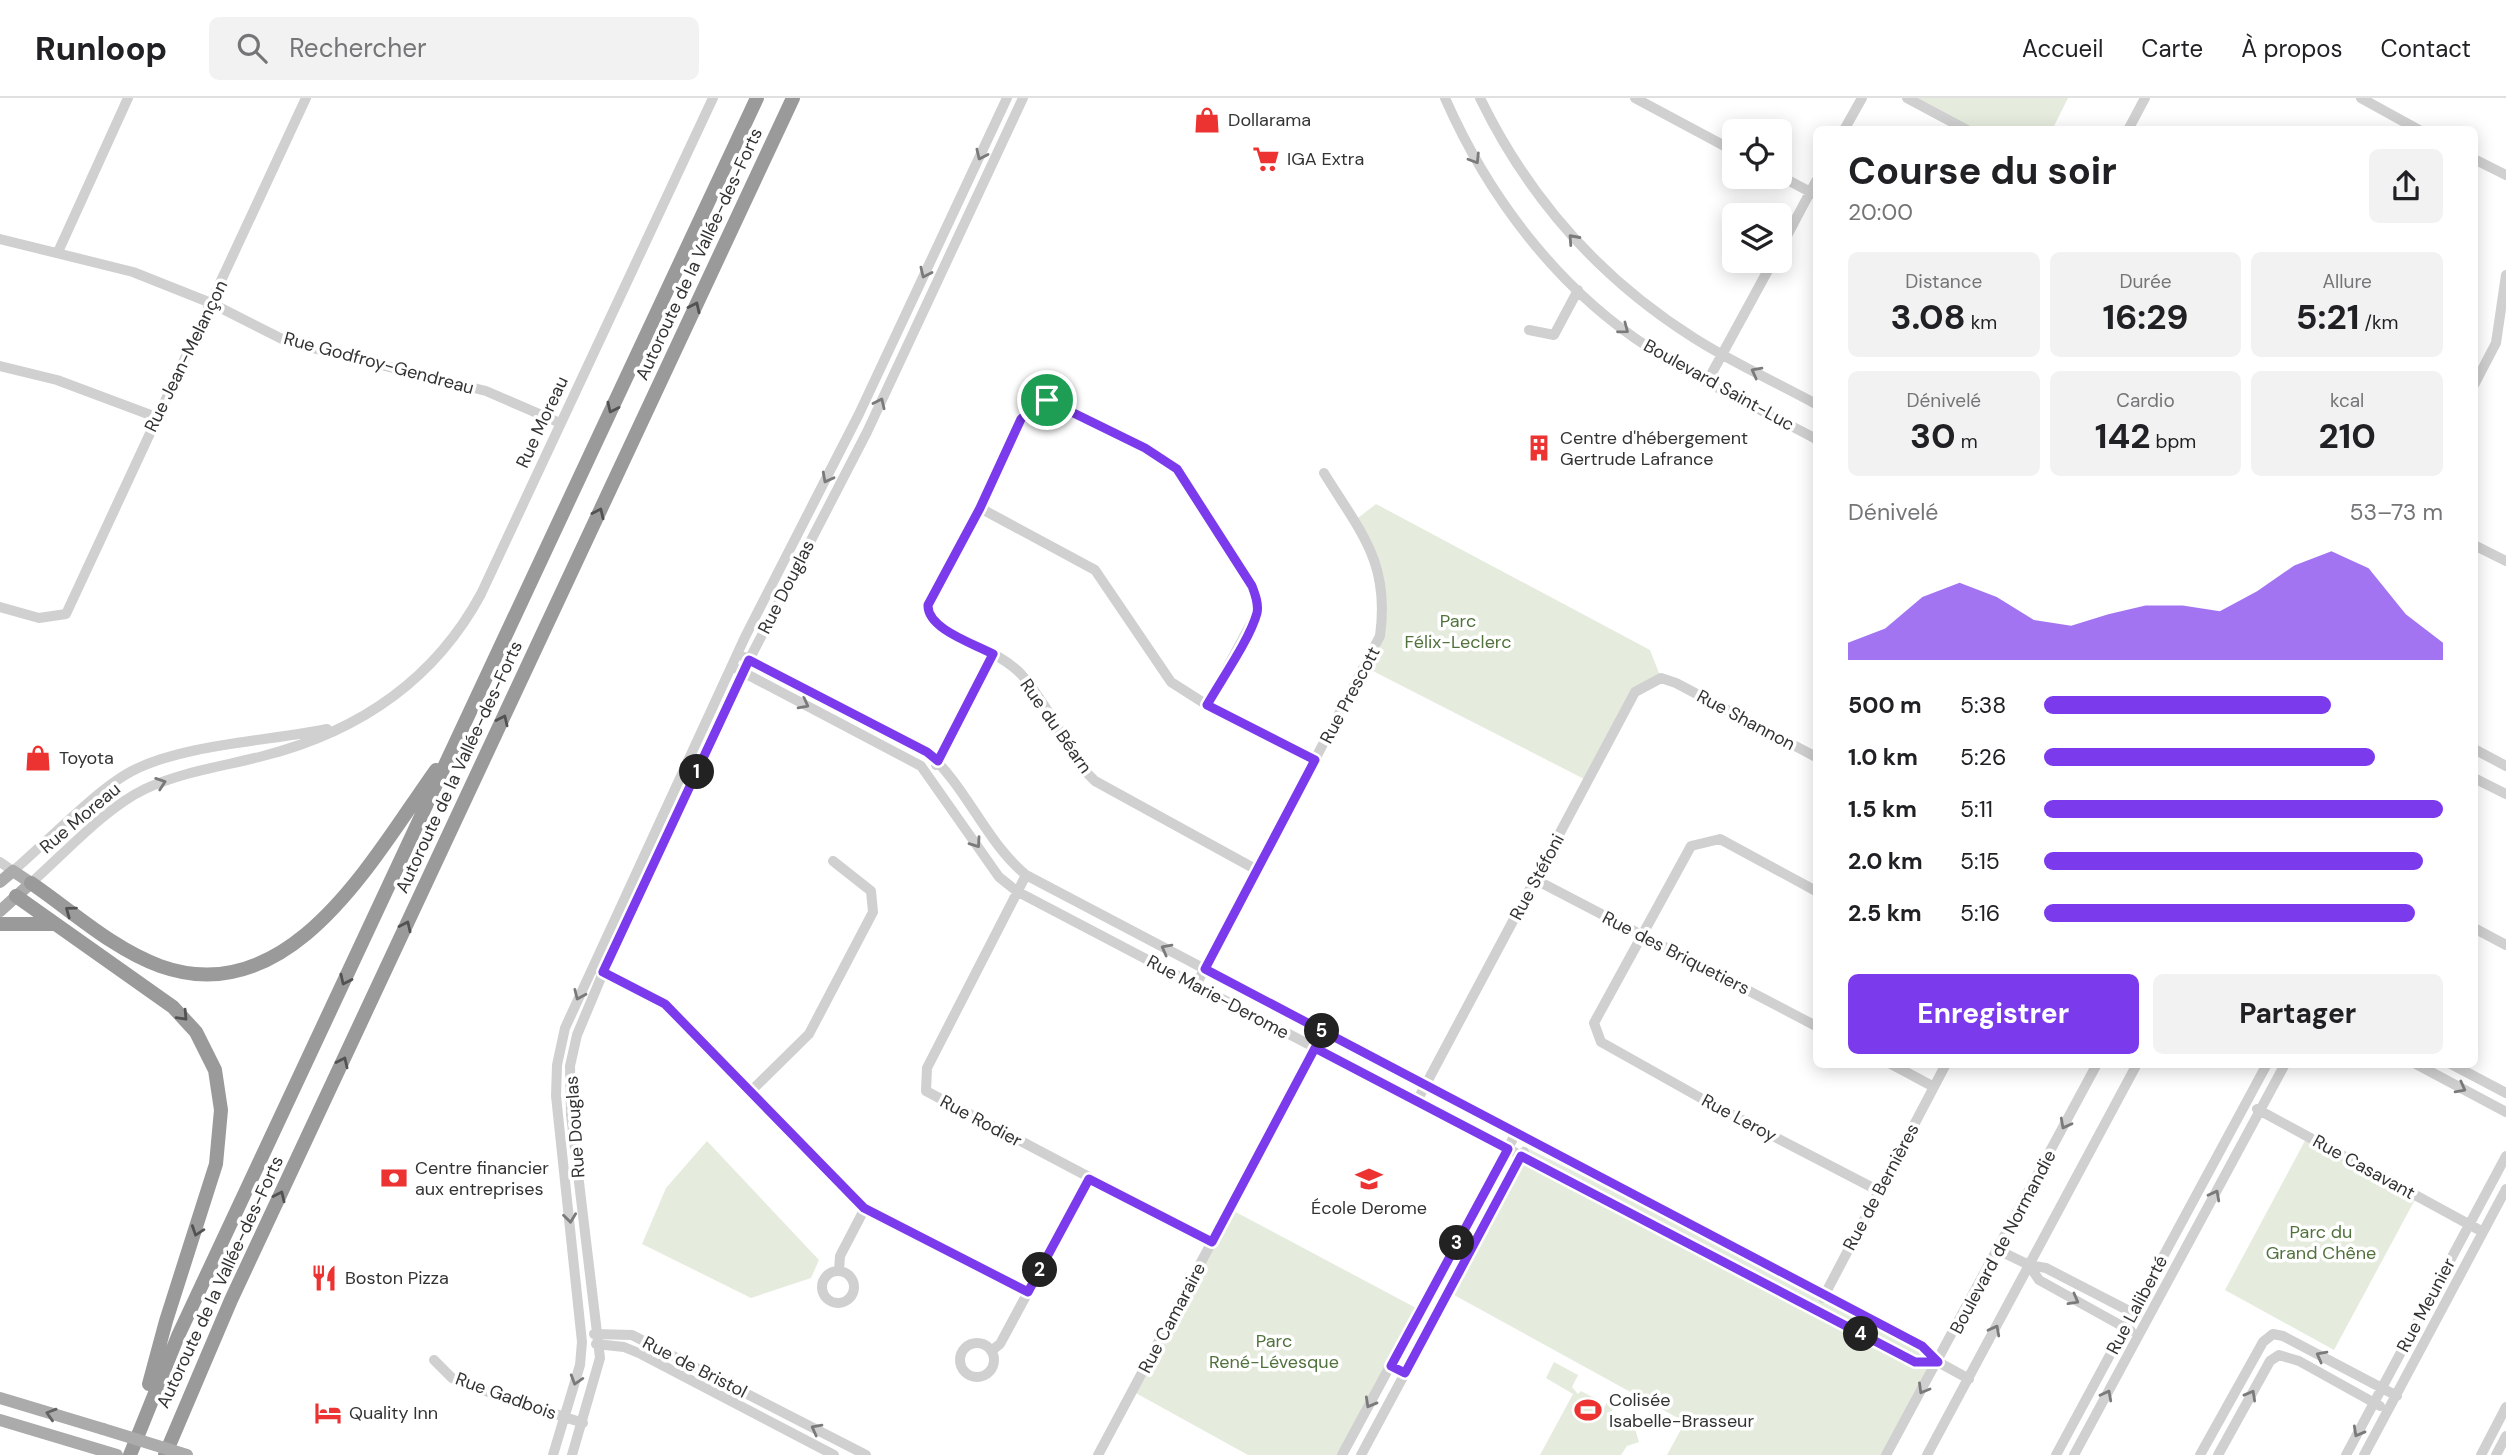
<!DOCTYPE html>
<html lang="fr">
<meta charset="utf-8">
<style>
:root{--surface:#fff;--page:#f2f2f2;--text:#202124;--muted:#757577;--line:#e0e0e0;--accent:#7c3aed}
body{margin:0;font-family:"DM Sans",sans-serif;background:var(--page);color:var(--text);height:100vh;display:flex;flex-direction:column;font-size:26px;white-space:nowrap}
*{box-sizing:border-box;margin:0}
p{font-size:23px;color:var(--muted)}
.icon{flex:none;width:38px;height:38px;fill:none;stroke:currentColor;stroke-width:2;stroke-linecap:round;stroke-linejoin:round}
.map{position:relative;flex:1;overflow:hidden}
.drawer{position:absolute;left:1813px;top:28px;width:665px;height:942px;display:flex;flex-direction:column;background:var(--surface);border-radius:10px;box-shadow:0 4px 18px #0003}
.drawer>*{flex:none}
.tools{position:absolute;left:1722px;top:21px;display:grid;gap:14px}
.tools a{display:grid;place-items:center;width:70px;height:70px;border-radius:10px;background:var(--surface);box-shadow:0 4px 18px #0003;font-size:35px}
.pin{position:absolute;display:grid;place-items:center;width:60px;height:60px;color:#fff;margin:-30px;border:4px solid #fff;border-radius:50%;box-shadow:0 2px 7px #0007}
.km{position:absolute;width:35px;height:35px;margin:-18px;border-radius:50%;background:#222;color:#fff;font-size:19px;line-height:35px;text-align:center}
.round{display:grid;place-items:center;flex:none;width:74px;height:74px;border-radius:10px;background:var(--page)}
.head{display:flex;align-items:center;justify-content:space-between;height:119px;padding:0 35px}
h1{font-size:38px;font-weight:700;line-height:52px}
.metrics{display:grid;grid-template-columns:repeat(3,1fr);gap:10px;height:119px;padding:7px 35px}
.metrics div{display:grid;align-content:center;border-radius:10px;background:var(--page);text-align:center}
.metrics b{font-size:35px;font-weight:700}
.metrics small{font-size:19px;font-weight:400}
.metrics p{font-size:19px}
.chart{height:196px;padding:14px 35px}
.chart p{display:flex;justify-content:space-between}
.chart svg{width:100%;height:126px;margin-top:7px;fill:var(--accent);opacity:.7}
.action{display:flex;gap:14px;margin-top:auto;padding:14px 35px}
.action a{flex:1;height:80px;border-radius:10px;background:var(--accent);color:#fff;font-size:28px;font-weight:700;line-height:80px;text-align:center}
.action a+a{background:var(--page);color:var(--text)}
ul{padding:0 35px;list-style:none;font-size:23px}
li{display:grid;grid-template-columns:112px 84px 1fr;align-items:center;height:52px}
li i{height:18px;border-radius:9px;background:var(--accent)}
header{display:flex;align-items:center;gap:42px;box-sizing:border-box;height:98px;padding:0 35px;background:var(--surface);border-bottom:2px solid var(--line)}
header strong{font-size:33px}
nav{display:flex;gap:38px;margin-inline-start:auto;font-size:24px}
.search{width:490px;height:63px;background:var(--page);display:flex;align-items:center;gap:18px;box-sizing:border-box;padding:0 24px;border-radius:10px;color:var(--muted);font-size:26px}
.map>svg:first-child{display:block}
.green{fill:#e5ecde}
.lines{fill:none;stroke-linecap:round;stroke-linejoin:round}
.minor{stroke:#d0d0d0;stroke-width:10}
.major{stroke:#ababab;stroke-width:12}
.highway{stroke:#9a9a9a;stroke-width:14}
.major-bridge{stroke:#ababab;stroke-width:12}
.oneway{stroke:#7a7a7a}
.oneway2{stroke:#525252}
.oneway3{stroke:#636363}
.route-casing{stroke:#fff;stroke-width:14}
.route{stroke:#7c3aed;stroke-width:9}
.labels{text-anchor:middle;stroke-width:7;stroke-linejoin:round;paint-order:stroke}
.poi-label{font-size:18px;fill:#333;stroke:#fff;text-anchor:start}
.street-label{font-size:18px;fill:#333;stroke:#fff}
.park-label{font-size:18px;fill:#51723d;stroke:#fff}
</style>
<header>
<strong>Runloop</strong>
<div class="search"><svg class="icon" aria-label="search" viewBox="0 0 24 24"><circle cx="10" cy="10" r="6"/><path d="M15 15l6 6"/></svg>Rechercher</div>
<nav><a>Accueil</a><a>Carte</a><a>À propos</a><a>Contact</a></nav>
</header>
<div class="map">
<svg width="2506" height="1357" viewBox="0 0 2506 1357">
<rect width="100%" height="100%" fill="#fff"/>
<path class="green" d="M1909 0H2068L2052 32 1967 31Z
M1376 406 1650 552 1661 580 1635 595 1588 683 1365 569 1385 505 1354 423Z
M2307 1039 2417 1098 2334 1252 2225 1192Z
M707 1043 819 1162 811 1180 751 1200 642 1146 666 1090Z
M1523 1048 1824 1197 1939 1260 1888 1357H1667L1685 1324 1445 1192Z
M1230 1111 1418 1211 1339 1357H1248L1132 1293Z
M1554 1264 1578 1277 1572 1289 1578 1296 1581 1293 1598 1302 1597 1307 1604 1310 1607 1304 1614 1308 1611 1315 1625 1323 1632 1321 1639 1344 1627 1348 1621 1357H1540L1573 1296 1546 1280Z"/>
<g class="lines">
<path class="minor" d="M1445 0C1488 98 1557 190 1648 249 1701 284 1760 311 1816 341
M1480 0C1529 101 1599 180 1694 240 1733 265 1776 284 1816 306
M1635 0 1734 53
M1907 0 1967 32
M2361 0 2419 32
M1844 32 1862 0
M2128 32 2145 0
M2474 61 2506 77
M1780 78 1814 96
M0 141 133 174 211 205 288 244 486 293 560 325
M1780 151 1816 83
M58 154 128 0
M1529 232 1554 237 1578 192
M0 268 57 282 156 319
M1707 284 1773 163
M2474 287 2496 245 2506 177
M980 410 1095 472 1171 584 1207 607 1316 662
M2474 447 2506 463
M0 509 39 520 66 516 306 0
M744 559 927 654C967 689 985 743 1026 777L1922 1248 1938 1264 1969 1281
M737 571 921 668 999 779 1018 794 1915 1264H1938
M1207 607 1258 513 1252 488 1177 371 1145 350 1047 302 1037 306 1021 321 973 424 928 507V514C951 544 995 549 1021 576 1041 598 1066 644 1083 671L1095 683 1257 772
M2474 651 2506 668
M936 667 993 556
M2474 680 2506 696
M0 764 13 773C46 745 96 692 132 673 184 646 269 643 327 631
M1026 777 927 970 926 993 1212 1144
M1536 782 1816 928
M31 785C64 756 105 710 145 691 181 674 224 668 263 658 357 634 434 583 481 496L713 0
M1816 793 1720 741 1691 748 1594 925 1601 944 1715 1008 1879 1093
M2474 830 2506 847
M599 872 665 907 865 1110 1028 1194
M1196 887 1380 538C1390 464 1361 435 1324 375
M1891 966 1934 989
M2416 966 2506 1014
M2451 966 2506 995
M750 994 809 936 873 814 871 793 833 763
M1417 1003 1635 594 1661 580 1676 585 1816 659
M2257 1011 2483 1134
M1998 1152 2029 1167 2046 1170 2137 1217
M2029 1167 2039 1182 2131 1233
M839 1173 840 1158 865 1110
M822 1189a16 16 0 1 1 32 0a16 16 0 1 1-32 0Z
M1823 1200 1946 966
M594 1236 632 1237 866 1357
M960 1262a17 17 0 1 1 34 0a17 17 0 1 1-34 0Z
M596 1246 624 1249 641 1256 834 1357
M991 1253 1000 1246 1089 1081
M434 1262 452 1280 467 1287 583 1325
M553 1357 580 1267 582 1244 556 998 557 967 565 930 745 539 859 316 1007 0
M572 1357 600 1260 571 1017 570 968 577 937 613 851 749 562 867 334 1023 0
M1098 1357 1324 934
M1342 1357 1516 1035
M1361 1357 1524 1054
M1886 1357 2097 966
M1927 1357 2137 966
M2056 1357 2267 966
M2074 1357 2285 966
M2200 1357 2263 1244 2273 1236 2283 1238 2397 1298
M2218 1357 2270 1263 2279 1257 2299 1263 2380 1308
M2346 1357 2506 1058
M2364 1357 2506 1091
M2481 1357 2506 1309
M2496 1357 2506 1338"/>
<path class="major" d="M0 784 13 773 31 785 0 813
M0 1300 103 1331
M0 1322 117 1357"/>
<path class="highway" d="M31 785C72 813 113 851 160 868 291 915 374 758 436 672
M16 798 173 909 196 934 215 972 221 1012 216 1066 166 1223 149 1286
M0 826H54
M130 1357 178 1238 757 0
M165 1357 231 1202 793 0"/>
<path class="major-bridge" d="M103 1331 187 1357"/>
</g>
<defs><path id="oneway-chevron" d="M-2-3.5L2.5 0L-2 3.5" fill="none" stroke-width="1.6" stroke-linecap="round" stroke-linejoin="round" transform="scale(1.75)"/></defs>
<g class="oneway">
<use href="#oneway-chevron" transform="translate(981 57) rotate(115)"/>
<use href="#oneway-chevron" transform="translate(1475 61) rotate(58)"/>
<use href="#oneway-chevron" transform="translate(1573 141) rotate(-132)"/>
<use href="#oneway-chevron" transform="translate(925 175) rotate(115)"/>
<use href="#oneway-chevron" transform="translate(1624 231) rotate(37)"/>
<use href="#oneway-chevron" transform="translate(1756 274) rotate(-152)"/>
<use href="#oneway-chevron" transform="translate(880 305) rotate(-65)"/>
<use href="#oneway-chevron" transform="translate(827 380) rotate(118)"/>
<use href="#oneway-chevron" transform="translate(804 606) rotate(28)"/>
<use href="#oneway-chevron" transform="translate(161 685) rotate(-19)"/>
<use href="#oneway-chevron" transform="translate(976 745) rotate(55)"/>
<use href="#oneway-chevron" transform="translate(1166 851) rotate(-152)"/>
<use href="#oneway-chevron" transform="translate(579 897) rotate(114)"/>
<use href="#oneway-chevron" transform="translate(2461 990) rotate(28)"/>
<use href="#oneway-chevron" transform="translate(2065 1026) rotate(118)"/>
<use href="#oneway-chevron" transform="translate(2215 1097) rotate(-62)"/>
<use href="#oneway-chevron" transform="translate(570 1120) rotate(83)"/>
<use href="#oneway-chevron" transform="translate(2074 1202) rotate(29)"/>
<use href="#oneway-chevron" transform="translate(1995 1232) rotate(-62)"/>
<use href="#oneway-chevron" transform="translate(2321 1258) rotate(-152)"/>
<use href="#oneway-chevron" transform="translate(576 1282) rotate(107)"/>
<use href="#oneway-chevron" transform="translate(1923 1291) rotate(120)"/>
<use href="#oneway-chevron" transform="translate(2107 1297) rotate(-62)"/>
<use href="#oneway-chevron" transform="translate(2251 1297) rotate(-61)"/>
<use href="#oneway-chevron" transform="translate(1370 1305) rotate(119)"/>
<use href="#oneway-chevron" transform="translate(816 1331) rotate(-152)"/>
<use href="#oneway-chevron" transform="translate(2358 1334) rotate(119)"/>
</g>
<g class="oneway2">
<use href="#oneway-chevron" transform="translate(695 209) rotate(-65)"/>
<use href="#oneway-chevron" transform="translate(612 310) rotate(115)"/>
<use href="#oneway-chevron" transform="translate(599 415) rotate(-65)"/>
<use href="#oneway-chevron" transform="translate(503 622) rotate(-65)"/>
<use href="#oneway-chevron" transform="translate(70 813) rotate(-144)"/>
<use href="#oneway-chevron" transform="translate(406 828) rotate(-65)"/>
<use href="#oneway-chevron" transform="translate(345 882) rotate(115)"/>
<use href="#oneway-chevron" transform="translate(183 918) rotate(47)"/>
<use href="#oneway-chevron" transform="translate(343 964) rotate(-65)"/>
<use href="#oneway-chevron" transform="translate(280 1098) rotate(-65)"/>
<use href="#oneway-chevron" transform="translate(197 1133) rotate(109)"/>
</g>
<use class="oneway3" href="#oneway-chevron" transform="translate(51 1316) rotate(-163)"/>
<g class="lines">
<g class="route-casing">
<path id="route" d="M1047 302 1145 350 1177 371 1252 488C1255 496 1259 506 1257 515 1250 541 1221 582 1207 607L1315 662 1205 871 1922 1248 1938 1264H1915L1521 1058 1405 1275 1391 1268 1508 1051 1315 950 1212 1144 1089 1081 1028 1194 864 1110 665 906 603 874 749 562 927 654 938 663 993 556C975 546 927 531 928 507L980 410 1021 321 1037 306Z"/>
</g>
<use href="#route" class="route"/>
</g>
<defs>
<g id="shop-bare" transform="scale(2.1)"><path d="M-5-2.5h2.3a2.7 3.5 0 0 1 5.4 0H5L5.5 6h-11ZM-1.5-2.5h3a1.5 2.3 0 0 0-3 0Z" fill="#ed3331" stroke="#fff" stroke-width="2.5" paint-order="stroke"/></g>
<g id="supermarket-bare" transform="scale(2.1)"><path d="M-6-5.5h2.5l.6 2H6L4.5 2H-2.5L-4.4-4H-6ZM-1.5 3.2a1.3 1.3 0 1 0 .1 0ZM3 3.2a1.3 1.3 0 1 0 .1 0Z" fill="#ed3331" stroke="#fff" stroke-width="2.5" paint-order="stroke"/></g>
<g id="building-bare" transform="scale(2.1)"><path d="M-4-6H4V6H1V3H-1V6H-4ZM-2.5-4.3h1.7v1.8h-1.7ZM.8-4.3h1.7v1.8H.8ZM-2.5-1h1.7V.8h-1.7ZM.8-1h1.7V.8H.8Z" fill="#ed3331" stroke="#fff" stroke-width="2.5" paint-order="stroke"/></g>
<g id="bank-bare" transform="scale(2.1)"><path d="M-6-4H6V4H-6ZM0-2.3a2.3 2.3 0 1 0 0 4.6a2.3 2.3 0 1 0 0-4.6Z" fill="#ed3331" stroke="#fff" stroke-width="2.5" paint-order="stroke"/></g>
<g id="school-bare" transform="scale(2.1)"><path d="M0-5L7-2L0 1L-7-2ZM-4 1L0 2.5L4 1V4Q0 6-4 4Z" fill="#ed3331" stroke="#fff" stroke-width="2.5" paint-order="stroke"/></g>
<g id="restaurant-bare" transform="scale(2.1)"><path d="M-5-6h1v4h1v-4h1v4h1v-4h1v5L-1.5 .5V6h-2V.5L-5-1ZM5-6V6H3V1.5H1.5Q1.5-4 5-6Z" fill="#ed3331" stroke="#fff" stroke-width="2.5" paint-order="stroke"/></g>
<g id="stadium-bare" transform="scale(2.1)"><path d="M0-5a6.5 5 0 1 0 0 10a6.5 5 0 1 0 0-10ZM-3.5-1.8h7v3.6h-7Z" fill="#ed3331" stroke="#fff" stroke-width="2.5" paint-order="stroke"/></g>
<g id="hotel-bare" transform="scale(2.1)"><path d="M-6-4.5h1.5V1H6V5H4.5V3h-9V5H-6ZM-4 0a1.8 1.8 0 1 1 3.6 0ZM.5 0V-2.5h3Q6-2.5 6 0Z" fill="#ed3331" stroke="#fff" stroke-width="2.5" paint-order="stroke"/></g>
</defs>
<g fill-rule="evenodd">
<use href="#shop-bare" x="1207" y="22"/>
<use href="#supermarket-bare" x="1266" y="61"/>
<use href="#building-bare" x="1539" y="350"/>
<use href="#shop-bare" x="38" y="660"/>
<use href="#bank-bare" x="394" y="1080"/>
<use href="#school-bare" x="1369" y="1081"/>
<use href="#restaurant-bare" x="324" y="1180"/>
<use href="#stadium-bare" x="1588" y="1312"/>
<use href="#hotel-bare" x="328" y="1315"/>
</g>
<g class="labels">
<g class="poi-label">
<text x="1228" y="28">Dollarama</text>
<text x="1287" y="67">IGA Extra</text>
<text x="1560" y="346">Centre d'hébergement<tspan x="1560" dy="21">Gertrude Lafrance</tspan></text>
<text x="59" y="666">Toyota</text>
<text x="415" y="1076">Centre financier<tspan x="415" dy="21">aux entreprises</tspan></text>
<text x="1369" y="1116" text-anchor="middle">École Derome</text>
<text x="345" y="1186">Boston Pizza</text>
<text x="1609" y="1308">Colisée<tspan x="1609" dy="21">Isabelle-Brasseur</tspan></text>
<text x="349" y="1321">Quality Inn</text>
</g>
<g class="street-label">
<text transform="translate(699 156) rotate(-65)" y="6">Autoroute de la Vallée-des-Forts</text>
<text transform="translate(186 258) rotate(-64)" y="6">Rue Jean-Melançon</text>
<text transform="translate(379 265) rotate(15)" y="6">Rue Godfroy-Gendreau</text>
<text transform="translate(1719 287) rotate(29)" y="6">Boulevard Saint-Luc</text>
<text transform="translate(542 324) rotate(-65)" y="6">Rue Moreau</text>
<text transform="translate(786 489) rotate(-63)" y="6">Rue Douglas</text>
<text transform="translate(1350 597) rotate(-62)" y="6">Rue Prescott</text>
<text transform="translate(1746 622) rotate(28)" y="6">Rue Shannon</text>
<text transform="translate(1056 628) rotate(55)" y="6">Rue du Béarn</text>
<text transform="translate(459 669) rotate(-65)" y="6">Autoroute de la Vallée-des-Forts</text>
<text transform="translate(80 720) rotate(-40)" y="6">Rue Moreau</text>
<text transform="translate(1537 779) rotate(-62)" y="6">Rue Stéfoni</text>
<text transform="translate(1676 855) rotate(27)" y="6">Rue des Briquetiers</text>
<text transform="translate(1218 899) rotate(28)" y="6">Rue Marie-Derome</text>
<text transform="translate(1739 1020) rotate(28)" y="6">Rue Leroy</text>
<text transform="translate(981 1023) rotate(28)" y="6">Rue Rodier</text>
<text transform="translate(575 1029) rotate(-94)" y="6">Rue Douglas</text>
<text transform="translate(2364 1069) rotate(29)" y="6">Rue Casavant</text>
<text transform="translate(1881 1089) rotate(-62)" y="6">Rue de Bernières</text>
<text transform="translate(2003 1144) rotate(-62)" y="6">Boulevard de Normandie</text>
<text transform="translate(220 1184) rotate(-65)" y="6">Autoroute de la Vallée-des-Forts</text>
<text transform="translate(2137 1207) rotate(-62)" y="6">Rue Laliberté</text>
<text transform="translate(2426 1207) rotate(-62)" y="6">Rue Meunier</text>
<text transform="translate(1172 1220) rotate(-62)" y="6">Rue Camaraire</text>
<text transform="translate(695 1269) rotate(27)" y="6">Rue de Bristol</text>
<text transform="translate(506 1298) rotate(20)" y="6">Rue Gadbois</text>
</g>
<g class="park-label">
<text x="1458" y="529">Parc<tspan x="1458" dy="21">Félix-Leclerc</tspan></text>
<text x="2321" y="1140">Parc du<tspan x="2321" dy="21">Grand Chêne</tspan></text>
<text x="1274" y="1249">Parc<tspan x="1274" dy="21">René-Lévesque</tspan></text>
</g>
</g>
</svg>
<div class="tools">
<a><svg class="icon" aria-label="locate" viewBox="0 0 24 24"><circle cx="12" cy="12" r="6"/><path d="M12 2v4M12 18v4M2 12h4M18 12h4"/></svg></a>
<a><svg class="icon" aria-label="layers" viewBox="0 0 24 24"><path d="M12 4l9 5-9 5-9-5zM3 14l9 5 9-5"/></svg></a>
</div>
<div class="pin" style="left:1047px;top:302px;background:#1e9e55"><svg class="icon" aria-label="arrive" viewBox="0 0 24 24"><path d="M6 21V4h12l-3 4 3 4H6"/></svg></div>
<b class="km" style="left:697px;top:674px">1</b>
<b class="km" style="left:1040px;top:1172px">2</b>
<b class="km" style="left:1457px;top:1145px">3</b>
<b class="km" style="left:1861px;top:1236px">4</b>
<b class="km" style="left:1322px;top:933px">5</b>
<section class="drawer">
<div class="head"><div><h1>Course du soir</h1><p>20:00</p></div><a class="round"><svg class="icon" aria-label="share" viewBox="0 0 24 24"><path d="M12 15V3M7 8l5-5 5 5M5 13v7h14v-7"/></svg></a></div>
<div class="metrics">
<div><p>Distance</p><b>3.08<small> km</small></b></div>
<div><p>Durée</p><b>16:29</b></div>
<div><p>Allure</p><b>5:21<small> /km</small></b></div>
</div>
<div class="metrics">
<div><p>Dénivelé</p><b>30<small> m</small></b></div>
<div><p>Cardio</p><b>142<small> bpm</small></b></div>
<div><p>kcal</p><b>210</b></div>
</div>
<div class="chart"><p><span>Dénivelé</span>53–73 m</p>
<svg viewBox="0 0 160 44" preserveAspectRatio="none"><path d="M0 44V38L10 33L20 22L30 17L40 22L50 30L60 32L70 28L80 25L90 25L100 27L110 20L120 11L130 6L140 12L150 28L160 38V44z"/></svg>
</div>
<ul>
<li><b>500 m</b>5:38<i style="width:72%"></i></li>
<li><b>1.0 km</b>5:26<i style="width:83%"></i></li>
<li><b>1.5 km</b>5:11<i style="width:100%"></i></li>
<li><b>2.0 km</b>5:15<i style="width:95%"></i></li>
<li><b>2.5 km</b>5:16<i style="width:93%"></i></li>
</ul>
<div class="action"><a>Enregistrer</a><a>Partager</a></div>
</section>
</div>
